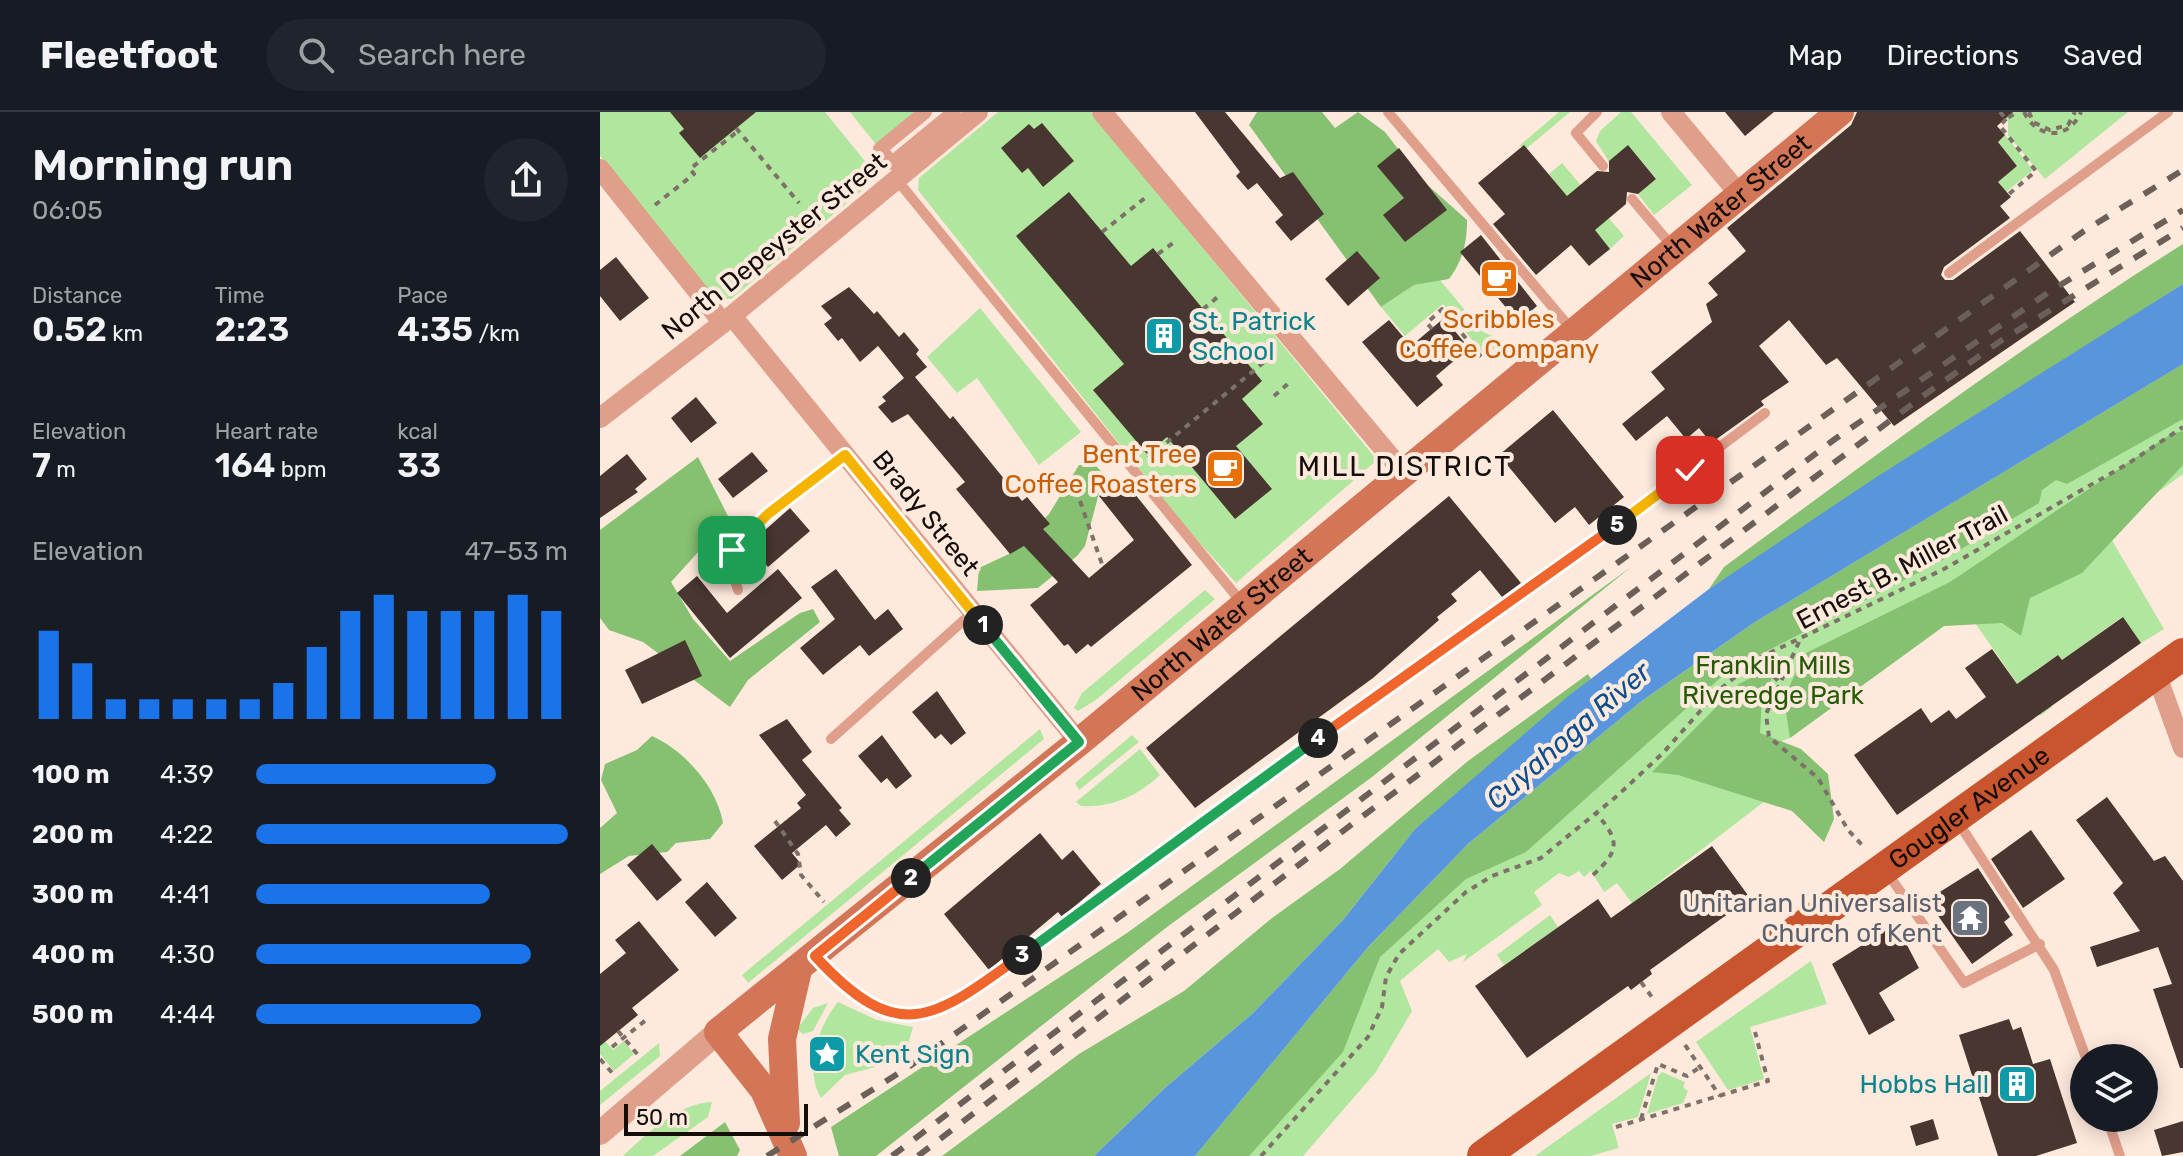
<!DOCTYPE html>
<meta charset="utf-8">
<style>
:root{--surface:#171b24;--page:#20242c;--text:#f1f3f6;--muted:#9ea1a6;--line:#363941;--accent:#1a73e8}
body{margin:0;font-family:Rubik,sans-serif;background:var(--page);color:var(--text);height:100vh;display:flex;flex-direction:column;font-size:30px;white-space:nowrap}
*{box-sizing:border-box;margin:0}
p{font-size:26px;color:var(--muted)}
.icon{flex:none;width:44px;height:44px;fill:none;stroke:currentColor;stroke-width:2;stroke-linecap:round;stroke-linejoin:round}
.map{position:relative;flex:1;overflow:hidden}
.drawer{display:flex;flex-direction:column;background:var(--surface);width:600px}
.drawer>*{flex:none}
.buttons{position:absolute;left:1470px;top:932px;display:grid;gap:16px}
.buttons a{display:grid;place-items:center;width:88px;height:88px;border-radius:50%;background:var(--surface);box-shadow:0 4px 20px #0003;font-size:40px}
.scale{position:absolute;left:24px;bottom:20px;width:184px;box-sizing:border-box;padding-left:8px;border:4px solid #140d09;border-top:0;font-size:22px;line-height:28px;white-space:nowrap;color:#140d09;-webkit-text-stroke:6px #fee9dd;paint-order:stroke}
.pin{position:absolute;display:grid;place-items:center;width:68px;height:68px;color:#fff;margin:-34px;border-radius:16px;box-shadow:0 4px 12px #0006}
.km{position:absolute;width:40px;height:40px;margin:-20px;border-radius:50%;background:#222;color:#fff;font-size:22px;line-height:40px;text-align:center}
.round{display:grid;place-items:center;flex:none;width:84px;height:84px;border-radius:42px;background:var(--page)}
.overview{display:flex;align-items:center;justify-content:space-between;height:136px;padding:0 32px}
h1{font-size:44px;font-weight:600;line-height:60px}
.metrics{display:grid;grid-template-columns:repeat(3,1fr);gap:12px;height:136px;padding:8px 32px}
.metrics div{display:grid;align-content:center}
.metrics b{font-size:34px;font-weight:600}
.metrics small{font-size:22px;font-weight:400}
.metrics p{font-size:22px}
.chart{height:224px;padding:16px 32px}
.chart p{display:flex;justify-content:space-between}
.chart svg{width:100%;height:144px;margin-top:8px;stroke:var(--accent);stroke-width:6}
ul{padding:0 32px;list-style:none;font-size:26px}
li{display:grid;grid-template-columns:128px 96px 1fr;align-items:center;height:60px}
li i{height:20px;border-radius:10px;background:var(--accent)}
header{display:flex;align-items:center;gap:48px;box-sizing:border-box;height:112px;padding:0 40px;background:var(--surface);border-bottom:2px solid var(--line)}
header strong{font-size:38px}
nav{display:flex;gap:44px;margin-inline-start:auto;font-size:28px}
.search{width:560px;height:72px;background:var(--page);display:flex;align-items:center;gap:20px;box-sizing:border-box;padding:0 28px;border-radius:44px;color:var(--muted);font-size:30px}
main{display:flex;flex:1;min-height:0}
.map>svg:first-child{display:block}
.green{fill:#b1e69e}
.forest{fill:#86c071}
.water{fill:#5995dd}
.building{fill:#483630}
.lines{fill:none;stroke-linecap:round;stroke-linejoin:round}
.path{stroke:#7e7169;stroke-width:4;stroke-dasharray:6 6;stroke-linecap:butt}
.service{stroke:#df9f8a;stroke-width:10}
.pedestrian{stroke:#df9f8a;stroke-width:14}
.minor{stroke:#df9f8a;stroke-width:20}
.tertiary{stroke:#df9f8a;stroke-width:24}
.secondary{stroke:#d37557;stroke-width:28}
.primary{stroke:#c8552d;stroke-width:32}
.rail{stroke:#6b5f58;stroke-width:6;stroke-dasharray:14 14;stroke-linecap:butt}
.split-1-casing{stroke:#fff;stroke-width:16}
.split-2-casing{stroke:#fff;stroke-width:16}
.split-3-casing{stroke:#fff;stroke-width:16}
.split-4-casing{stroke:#fff;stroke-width:16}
.split-5-casing{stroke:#fff;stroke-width:16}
.split-6-casing{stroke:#fff;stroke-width:16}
.split-1{stroke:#f5b400;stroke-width:10}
.split-2{stroke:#22a559;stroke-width:10}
.split-3{stroke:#f0652b;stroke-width:10}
.split-4{stroke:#22a559;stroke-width:10}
.split-5{stroke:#f0652b;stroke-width:10}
.split-6{stroke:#f5b400;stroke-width:10}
.labels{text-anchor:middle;stroke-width:8;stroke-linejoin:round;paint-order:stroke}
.street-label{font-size:26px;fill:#140d09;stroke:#fee9dd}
.food-label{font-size:26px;fill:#c56008;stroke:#fee9dd}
.culture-label{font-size:26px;fill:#0d838f;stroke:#fee9dd;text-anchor:start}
.park-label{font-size:26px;fill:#255b07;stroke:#fee9dd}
.worship-label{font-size:26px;fill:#5b616d;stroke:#fee9dd;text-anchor:end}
.neighbourhood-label{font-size:28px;letter-spacing:2px;fill:#140d09;stroke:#fee9dd}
.water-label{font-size:28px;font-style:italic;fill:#0e4e8f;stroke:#fee9dd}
</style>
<header>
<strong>Fleetfoot</strong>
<div class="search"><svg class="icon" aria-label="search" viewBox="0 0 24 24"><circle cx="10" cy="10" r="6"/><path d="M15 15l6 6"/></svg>Search here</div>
<nav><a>Map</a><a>Directions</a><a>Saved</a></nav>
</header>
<main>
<section class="drawer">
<div class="overview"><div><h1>Morning run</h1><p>06:05</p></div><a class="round"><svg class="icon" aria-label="share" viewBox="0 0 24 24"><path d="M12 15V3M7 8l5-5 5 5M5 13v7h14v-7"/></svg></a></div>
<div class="metrics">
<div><p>Distance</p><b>0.52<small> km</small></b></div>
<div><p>Time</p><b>2:23</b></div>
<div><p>Pace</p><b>4:35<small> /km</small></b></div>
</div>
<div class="metrics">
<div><p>Elevation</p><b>7<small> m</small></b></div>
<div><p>Heart rate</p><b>164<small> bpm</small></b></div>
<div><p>kcal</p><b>33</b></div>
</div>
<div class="chart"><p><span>Elevation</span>47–53 m</p>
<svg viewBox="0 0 160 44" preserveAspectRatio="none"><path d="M5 44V17M15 44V27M25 44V38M35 44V38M45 44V38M55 44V38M65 44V38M75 44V33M85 44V22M95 44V11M105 44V6M115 44V11M125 44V11M135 44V11M145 44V6M155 44V11"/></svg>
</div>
<ul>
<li><b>100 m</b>4:39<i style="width:77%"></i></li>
<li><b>200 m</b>4:22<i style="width:100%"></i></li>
<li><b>300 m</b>4:41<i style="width:75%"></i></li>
<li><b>400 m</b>4:30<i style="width:88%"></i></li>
<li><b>500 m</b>4:44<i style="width:72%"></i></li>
</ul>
</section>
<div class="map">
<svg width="1583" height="1044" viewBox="0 0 1583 1044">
<rect width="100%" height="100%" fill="#fee9dd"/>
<path class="green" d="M0 0H225L269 54 265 76 131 187 113 186 0 44Z
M250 0H319L278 35Z
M398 0H491L777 348 636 471 588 418 318 78 319 66Z
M959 0H970L927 36 919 34Z
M1021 0H1031L1092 73 1054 103 1038 82 1056 66 1028 34 1009 50 996 29 1000 19Z
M1401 0H1528L1445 67 1408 23V9Z
M1405 23 1433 58 1406 80 1398 70 1417 54 1398 30Z
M962 51 1024 124 1010 137 949 62Z
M840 168 883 220 904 229 885 244 843 192 805 224 781 195 814 173Z
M380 196 481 320 439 353 377 266 357 281 327 245Z
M1583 252V362L1506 418 1564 517 1541 531 1522 505 1462 548 1458 543 1436 558 1434 568 1452 595 1440 604 1375 511 1344 514 1190 626 1090 666 1165 689 1032 791 1017 771 1004 780 991 759 984 765 979 759 969 765 959 761 934 780 942 793 863 850 867 842 849 850 838 837 800 869 812 899 776 960 703 1044H595L768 835 1155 510Z
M605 478 615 487 496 588 478 599 474 596 482 581Z
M440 617 444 627 148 871 142 863Z
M532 623 539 630 479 678 475 671Z
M540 637 560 663C538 684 511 696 481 694L476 690Z
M950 803 958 815 904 853 897 843Z
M1211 849 1227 892 1150 915 1164 967 1128 978 1096 930Z
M238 890 277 908 313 915 306 939 298 949 245 963 221 986C204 958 218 914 238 890Z
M228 891 213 919 203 922 197 917 213 896Z
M5 929 13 938 24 929 34 942 14 959 0 942V933Z
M59 931 60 944 0 993V979Z
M1062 960 1085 970 1083 975 1088 979 1083 991 1047 1002 1058 964Z
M1051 961 1038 1005 1012 1012 1019 1036 990 1044H935Z
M112 990 108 1005 53 1044H23C46 1022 79 991 112 990Z"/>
<path class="forest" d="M657 0H722L735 16 758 0 785 20 823 69 867 108C867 131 863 148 849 167L814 173 781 195 649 13Z
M1583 132V172L1109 477 1124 455C1275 344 1424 232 1583 132Z
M1583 252V307L1467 372 1456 368 1442 378 1439 391 1341 449 1128 559 926 740 866 767 780 845 743 940 649 1044H595L768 835 869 731 1043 588 1155 510Z
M1583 319V353L1482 461 1430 486 1421 524 1402 511 1344 514 1190 626 1184 587 1204 542 1350 470 1571 322Z
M98 345 129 406 71 470 93 507 130 549 200 501 213 497 220 510 148 568 130 595 43 530 9 518 0 506V418Z
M493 351 504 362 485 434 477 444 438 476 377 479 379 456 413 440 449 402 479 353Z
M1031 455 772 665 567 815 276 1044H239L231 1015 527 821Z
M1180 551 1162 585 1160 621 1201 637 1228 662 1234 707 1224 730 1192 699 1078 663 1052 660 1139 572Z
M988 562 991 567 815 717 743 808 653 901 566 975 494 1044H342L479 942 584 879 672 806 740 757 868 649Z
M52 624C84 638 117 675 123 711L110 727 76 731 67 740 29 744 0 762V716L17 701 1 668 5 652 37 638Z
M125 1010 140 1038 137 1044H80Z"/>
<path class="water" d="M1583 172V252L1155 510 1043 588 869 731 768 835 595 1044H494L566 975 653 901 743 808 815 717 967 585 1109 477 1275 366Z"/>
<path class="building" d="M70 0H156L100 46 79 21 84 17Z
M595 0H625L680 66 693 60 724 102 691 129 675 110 683 103 657 71 648 78 636 64 640 60Z
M1125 0H1174L1145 24Z
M1257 0H1413L1397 14 1405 23 1398 30 1417 54 1398 70 1411 85 1400 94 1410 106 1344 155 1341 163 1345 168H1353L1420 119 1475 190 1294 314 1237 246 1226 253 1189 208 1159 234 1189 270 1161 289 1164 293 1111 331 1099 316 1086 327 1067 304 1036 329 1022 312 1065 277 1051 260 1112 210 1106 192 1118 183 1108 171 1146 139 1127 116 1251 13Z
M442 11 474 49 443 75 428 56 422 61 401 36 429 12 434 17Z
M924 33 967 84 997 59 1009 60V49L1028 33 1056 67 1038 82 1027 80 1026 92 995 118 1010 137 989 154 971 133 936 163 893 112 905 102 878 71Z
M799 36 847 98 805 130 783 103 804 86 777 54Z
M469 80 531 154 553 136 662 269 642 287 663 312 636 334 672 377 635 407 567 325 547 342 493 278 524 252 416 124Z
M881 123 937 194 918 210 860 140Z
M757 139 780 166 748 194 725 167Z
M16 145 49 186 20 209 0 184V158Z
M249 175 274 202 277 199 299 225 304 220 319 238 316 242 327 255 315 265 350 307 353 304 422 389 427 385 450 412 443 417 489 466 534 428 499 384 522 366 592 453 491 535 488 532 476 542 468 532 464 534 430 493 458 470 424 434 410 442 356 377 365 370 308 302 292 311 278 295 286 289 282 285 304 266 278 234 260 250 242 226 238 229 224 212 232 206 221 194Z
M844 206 869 236 836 264 843 273 817 295 762 230 789 208 811 234Z
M96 285 117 311 91 331 71 306Z
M953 298 1024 385 989 413 975 395 955 411 899 343Z
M152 340 168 359 133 386 118 367Z
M27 342 47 367 35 377 38 380 0 406V364Z
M849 384 921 471 902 485 880 458 851 482 857 489 837 505 839 508 773 566 595 696 546 636Z
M190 396 210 419 168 455 148 433Z
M178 457 202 486 130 546 77 481 97 464 127 501Z
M236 457 275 508 288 497 303 517 269 544 260 533 223 563 200 536 235 507 211 475Z
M1523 505 1541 531 1297 703 1254 643 1321 596 1331 611 1349 598 1356 607 1386 585 1365 556 1392 537 1417 572 1458 543 1462 548Z
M85 528 102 564 42 592 25 558Z
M337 579 366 621 351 633 341 622 335 627 312 600Z
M187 607 212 640 202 648 242 696 239 698 251 712 236 725 226 713 192 741 201 752 182 768 154 734 201 696 197 691 206 683 159 623Z
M282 623 312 664 296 677 287 666 281 671 258 644Z
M1507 685 1554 749 1565 744 1583 769V956H1580L1553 877 1572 872 1558 835 1497 855 1490 835 1540 819 1513 781 1523 771 1476 708Z
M1431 718 1465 767 1423 796 1391 747Z
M440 721 462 748 473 738 501 772 462 805 458 800 389 858 344 802Z
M52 732 82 768 57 789 27 753Z
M1112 734 1150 786 1050 858 1052 862 1031 878 1028 874 927 946 875 874 998 787 1011 806Z
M1378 756 1410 805 1404 810 1413 823 1372 852 1327 788Z
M107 770 137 806 115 825 85 790Z
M39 809 79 858 32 896 38 903 0 934V862L26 841 15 828Z
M1296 812 1319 856 1279 881 1295 908 1269 923 1232 852Z
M1409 907 1413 918 1421 915 1433 952 1450 947 1477 1031 1436 1044H1398L1359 923Z
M1333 1007 1339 1027 1316 1034 1310 1014Z
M1583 1009V1040L1562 1044 1554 1018Z"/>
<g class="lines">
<path class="path" d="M1400 0 1406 7 1417 0
M1424 0C1437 27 1468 29 1481 0
M1429 0 1433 10 1450 18 1468 13 1475 0
M1406 7 1400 14 1436 59 1409 82
M136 16 199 91
M55 93 94 62 90 57 138 19
M502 120 545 86
M558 142 573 131
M603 197 619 184
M832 217 827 211 842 197 882 246
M674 284 690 270
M548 346 669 246
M480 389 503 455
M1199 530 1166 602 1169 625 1218 666 1248 718 1263 734
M1157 547 1180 571
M175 709 198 742 201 763 224 790
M993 763C1020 738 1020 729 996 701
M1041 870 1054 888
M18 919 38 943
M1085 933 1120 984
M12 935 46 908
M0 947 14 963
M1041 1007 1058 952 1087 964 1100 955
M1016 1015 1168 969 1155 920
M661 1044 768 925 782 895 786 865 799 842 866 780 892 764 941 746 1017 684 1063 641 1118 579 1157 547 1344 457 1529 351 1583 315"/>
<path class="service" d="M788 0 972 218
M997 0 976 21 1003 54
M297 68 642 491
M1032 87 1072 134
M1349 161 1568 0
M138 478 131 456 132 438 168 402 245 343
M231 627 373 500
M1358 710 1454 858 1486 946
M1286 759 1364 871 1440 832
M217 845C243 874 273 911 317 902 388 888 477 798 537 755 747 605 958 457 1165 301
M1507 1006 1520 1044"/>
<path class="pedestrian" d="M325 0 280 37 292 51 354 0"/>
<path class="minor" d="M502 0 804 361
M1071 0 1140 83
M0 57 123 211
M132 204 479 630
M0 306 123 211 378 0
M1556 561 1583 636"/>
<path class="tertiary" d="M0 1021 118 920"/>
<g class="secondary">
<path d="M186 1011 182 927 198 858"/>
<path id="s1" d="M193 1044 164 978 118 920 479 630 1240 0"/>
</g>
<path class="primary" id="s2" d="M883 1044 1583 542"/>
<path class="rail" d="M167 1044 307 956 1484 119 1583 58
M292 1044 1235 327 1452 178 1583 98
M318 1044 739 722 1323 284 1399 230 1583 116"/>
</g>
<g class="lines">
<g class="split-1-casing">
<path id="split-1" d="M132 438 168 402 245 343 383 513"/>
</g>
<g class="split-2-casing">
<path id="split-2" d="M311 766 479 630 383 513"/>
</g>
<g class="split-3-casing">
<path id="split-3" d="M311 766 215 844C298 934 332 909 422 843"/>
</g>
<g class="split-4-casing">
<path id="split-4" d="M422 843 718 626"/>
</g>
<g class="split-5-casing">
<path id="split-5" d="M718 626 1017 413"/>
</g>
<g class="split-6-casing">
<path id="split-6" d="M1017 413 1090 358"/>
</g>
<use href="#split-1" class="split-1"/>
<use href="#split-2" class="split-2"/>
<use href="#split-3" class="split-3"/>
<use href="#split-4" class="split-4"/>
<use href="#split-5" class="split-5"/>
<use href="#split-6" class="split-6"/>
</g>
<defs>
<g id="cafe-square" transform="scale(2)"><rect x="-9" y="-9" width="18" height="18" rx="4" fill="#e8710a" stroke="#fee9dd"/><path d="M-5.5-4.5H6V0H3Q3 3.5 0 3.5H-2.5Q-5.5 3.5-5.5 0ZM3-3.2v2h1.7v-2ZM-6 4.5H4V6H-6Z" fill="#fff"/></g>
<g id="building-square" transform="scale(2)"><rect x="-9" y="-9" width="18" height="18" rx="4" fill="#0f9aa8" stroke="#fee9dd"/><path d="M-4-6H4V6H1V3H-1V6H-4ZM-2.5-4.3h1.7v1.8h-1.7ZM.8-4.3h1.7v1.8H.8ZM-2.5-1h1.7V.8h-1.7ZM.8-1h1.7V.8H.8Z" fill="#fff"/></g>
<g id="temple-square" transform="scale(2)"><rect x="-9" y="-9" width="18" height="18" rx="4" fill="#6b7280" stroke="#fee9dd"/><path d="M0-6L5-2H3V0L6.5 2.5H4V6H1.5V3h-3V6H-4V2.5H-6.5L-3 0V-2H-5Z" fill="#fff"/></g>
<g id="sight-square" transform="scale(2)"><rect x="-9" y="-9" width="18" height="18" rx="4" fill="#0f9aa8" stroke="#fee9dd"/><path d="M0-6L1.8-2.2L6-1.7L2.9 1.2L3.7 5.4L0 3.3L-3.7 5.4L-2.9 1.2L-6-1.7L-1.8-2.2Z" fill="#fff"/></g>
</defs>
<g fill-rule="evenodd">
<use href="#cafe-square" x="899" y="167"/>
<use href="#building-square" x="564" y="224"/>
<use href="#cafe-square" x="625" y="357"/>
<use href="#temple-square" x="1370" y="806"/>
<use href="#sight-square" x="227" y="942"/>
<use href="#building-square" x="1417" y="972"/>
</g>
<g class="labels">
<g class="street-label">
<text dy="9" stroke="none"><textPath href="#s1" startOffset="1442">North Water Street</textPath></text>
<text transform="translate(174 134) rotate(-39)" y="9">North Depeyster Street</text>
<text transform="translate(326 401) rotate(51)" y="9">Brady Street</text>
<text transform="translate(1302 455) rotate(-28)" y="9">Ernest B. Miller Trail</text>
<text dy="9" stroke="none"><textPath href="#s1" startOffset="794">North Water Street</textPath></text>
<text dy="9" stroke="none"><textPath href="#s2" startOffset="598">Gougler Avenue</textPath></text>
</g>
<g class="food-label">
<text x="899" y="216">Scribbles<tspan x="899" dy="30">Coffee Company</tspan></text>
<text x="597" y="351" text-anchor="end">Bent Tree<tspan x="597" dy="30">Coffee Roasters</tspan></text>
</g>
<g class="culture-label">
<text x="592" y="218">St. Patrick<tspan x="592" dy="30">School</tspan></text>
<text x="255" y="951">Kent Sign</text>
<text x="1389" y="981" text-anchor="end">Hobbs Hall</text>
</g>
<g class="park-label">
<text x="1173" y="562">Franklin Mills<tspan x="1173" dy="30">Riveredge Park</tspan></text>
</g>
<g class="worship-label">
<text x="1342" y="800">Unitarian Universalist<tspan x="1342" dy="30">Church of Kent</tspan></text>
</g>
<g class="neighbourhood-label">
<text x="805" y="364">MILL DISTRICT</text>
</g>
<g class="water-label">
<text transform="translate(968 623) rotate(-41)" y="10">Cuyahoga River</text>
</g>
</g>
</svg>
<div class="buttons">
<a><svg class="icon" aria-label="layers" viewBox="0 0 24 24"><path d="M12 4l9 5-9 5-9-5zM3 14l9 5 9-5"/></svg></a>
</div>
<div class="scale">50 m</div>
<div class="pin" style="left:132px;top:438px;background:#1e9e55"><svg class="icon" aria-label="arrive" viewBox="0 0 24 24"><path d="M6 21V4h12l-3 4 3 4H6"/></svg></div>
<div class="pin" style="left:1090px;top:358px;background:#d93025"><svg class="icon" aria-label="check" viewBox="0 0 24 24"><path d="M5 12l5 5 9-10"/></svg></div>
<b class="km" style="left:383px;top:513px">1</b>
<b class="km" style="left:311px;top:766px">2</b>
<b class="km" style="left:422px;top:843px">3</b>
<b class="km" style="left:718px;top:626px">4</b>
<b class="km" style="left:1017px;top:413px">5</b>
</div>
</main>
